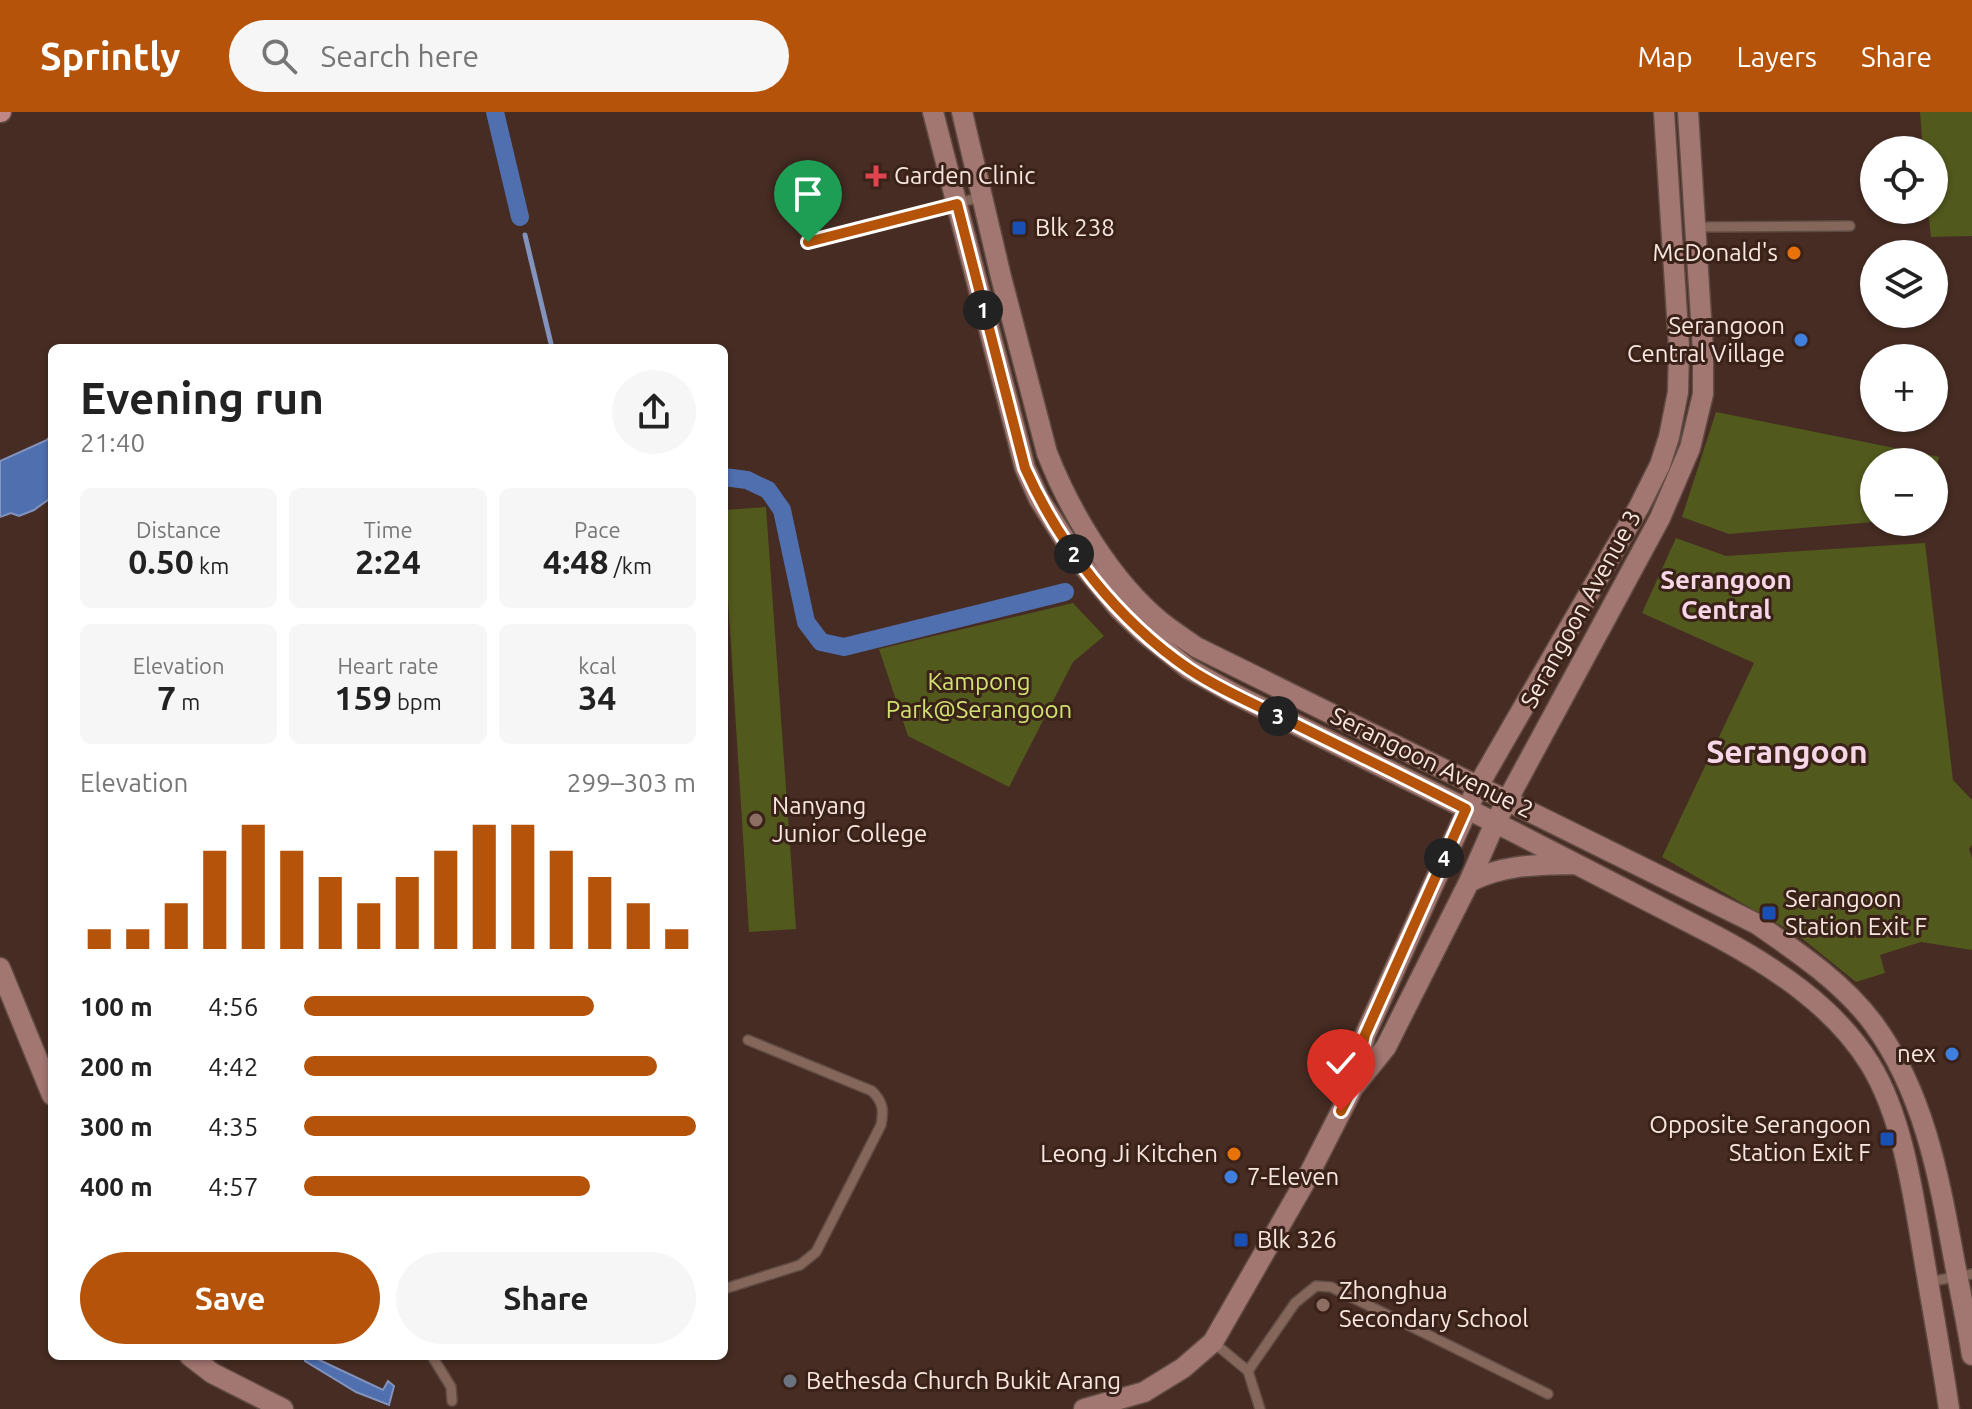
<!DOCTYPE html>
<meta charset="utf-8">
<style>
:root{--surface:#fff;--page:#f6f6f6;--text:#222;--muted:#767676;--accent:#b45309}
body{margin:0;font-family:Ubuntu,sans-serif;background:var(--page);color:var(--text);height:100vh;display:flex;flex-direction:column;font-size:30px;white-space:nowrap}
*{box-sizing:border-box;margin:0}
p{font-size:26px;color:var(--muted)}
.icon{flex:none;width:44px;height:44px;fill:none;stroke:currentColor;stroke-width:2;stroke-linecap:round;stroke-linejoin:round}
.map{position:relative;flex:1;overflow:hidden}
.details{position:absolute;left:48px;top:232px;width:680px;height:1016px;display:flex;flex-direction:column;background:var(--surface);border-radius:12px;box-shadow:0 2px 6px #0004}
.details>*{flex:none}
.tools{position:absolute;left:1860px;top:24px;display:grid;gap:16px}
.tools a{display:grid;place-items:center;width:88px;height:88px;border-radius:50%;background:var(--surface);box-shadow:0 2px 6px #0004;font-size:40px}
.pin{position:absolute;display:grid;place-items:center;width:68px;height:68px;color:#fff;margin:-82px -34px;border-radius:50% 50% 50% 0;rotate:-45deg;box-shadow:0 0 8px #0007}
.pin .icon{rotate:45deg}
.km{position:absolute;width:40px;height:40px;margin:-20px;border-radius:50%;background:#222;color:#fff;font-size:22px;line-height:40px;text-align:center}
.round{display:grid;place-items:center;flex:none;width:84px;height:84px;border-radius:42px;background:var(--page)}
.headline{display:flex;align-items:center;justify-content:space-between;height:136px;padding:0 32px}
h1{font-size:44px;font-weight:600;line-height:60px}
.metrics{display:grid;grid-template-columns:repeat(3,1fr);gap:12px;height:136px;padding:8px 32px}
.metrics div{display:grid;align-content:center;border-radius:12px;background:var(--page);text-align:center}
.metrics b{font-size:34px;font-weight:600}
.metrics small{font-size:22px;font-weight:400}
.metrics p{font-size:22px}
.chart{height:224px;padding:16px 32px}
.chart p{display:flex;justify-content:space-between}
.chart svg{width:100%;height:144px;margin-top:8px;stroke:var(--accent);stroke-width:6}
.button{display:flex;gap:16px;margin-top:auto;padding:16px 32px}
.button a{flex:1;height:92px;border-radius:48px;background:var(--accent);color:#fff;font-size:32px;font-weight:600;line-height:92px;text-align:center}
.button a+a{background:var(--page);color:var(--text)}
ul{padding:0 32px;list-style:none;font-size:26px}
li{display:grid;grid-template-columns:128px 96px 1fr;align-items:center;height:60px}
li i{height:20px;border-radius:10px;background:var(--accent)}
header{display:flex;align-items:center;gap:48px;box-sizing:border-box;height:112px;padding:0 40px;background:var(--accent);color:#fff}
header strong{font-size:38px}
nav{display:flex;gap:44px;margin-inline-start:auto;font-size:28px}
.search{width:560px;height:72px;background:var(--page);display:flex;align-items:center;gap:20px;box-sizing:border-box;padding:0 28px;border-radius:44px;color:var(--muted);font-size:30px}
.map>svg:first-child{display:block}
.green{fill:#51591d}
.water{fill:#4f6faf;stroke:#8293be;stroke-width:2}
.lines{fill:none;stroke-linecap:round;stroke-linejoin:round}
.stream{stroke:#8293be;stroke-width:5}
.canal{stroke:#4f6faf;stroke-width:18}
.lane-casing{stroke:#604b42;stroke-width:12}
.secondary-casing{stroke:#604b42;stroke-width:23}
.primary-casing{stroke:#604b42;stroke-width:23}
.lane{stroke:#84665b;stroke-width:9}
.secondary{stroke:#a27671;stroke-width:20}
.primary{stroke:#c18787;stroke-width:20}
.route-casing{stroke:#fff;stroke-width:16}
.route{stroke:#b45309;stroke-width:10}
.health-dot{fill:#e0444e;stroke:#3b2219;stroke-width:3}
.transit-dot{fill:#1a4fb4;stroke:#3b2219;stroke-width:3}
.food-dot{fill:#e8710a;stroke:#3b2219;stroke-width:3}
.shop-dot{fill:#3f7fe0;stroke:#3b2219;stroke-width:3}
.education-dot{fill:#8d6e63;stroke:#3b2219;stroke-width:3}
.worship-dot{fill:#6b7280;stroke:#3b2219;stroke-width:3}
.labels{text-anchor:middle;stroke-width:6;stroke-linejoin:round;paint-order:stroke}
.poi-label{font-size:24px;fill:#f8e7e0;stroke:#3b2219;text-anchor:start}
.street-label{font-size:24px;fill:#f8e7e0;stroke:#3b2219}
.park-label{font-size:24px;fill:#d1e272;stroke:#3b2219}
.neighbourhood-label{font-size:26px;font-weight:bold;fill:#f6d7e7;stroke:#3b2219}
.district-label{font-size:32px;font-weight:bold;fill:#f6d7e7;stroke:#3b2219}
</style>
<header>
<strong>Sprintly</strong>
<div class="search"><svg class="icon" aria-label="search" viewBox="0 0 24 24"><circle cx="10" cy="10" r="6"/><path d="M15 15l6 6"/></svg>Search here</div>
<nav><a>Map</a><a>Layers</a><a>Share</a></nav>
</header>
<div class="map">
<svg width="1972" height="1297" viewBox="0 0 1972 1297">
<rect width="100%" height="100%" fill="#462c23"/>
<path class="green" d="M1920 0H1972V124L1931 125 1928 98H1934V38H1923Z
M1716 300 1939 345 1934 366V350H1874V410L1729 422 1682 405Z
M766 395 796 817 749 820 728 487H724V398Z
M1676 426 1726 444 1925 431 1953 668 1972 688V733L1969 737 1972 746V838L1921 830 1880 843 1885 861 1856 870 1799 824 1662 745 1754 551 1642 501Z
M1073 491 1104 524 1073 550 1009 675 908 624 879 537Z"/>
<path class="water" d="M52 322V385L34 398 19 404 11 401 0 405V349L47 328Z
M306 1244H311L383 1278 388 1269 394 1274 389 1293 356 1280 305 1249Z"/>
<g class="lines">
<path class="stream" d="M525 123 552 236"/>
<path class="canal" d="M495 0 520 105
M724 365 747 368 768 378 782 398 806 510 821 530 844 535 1065 480"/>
<g class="lane-casing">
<path id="lane" d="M1695 115 1850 114
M808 130 981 85
M1928 1170 1972 1162
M724 1177 800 1153 816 1140 881 1013C884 998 883 990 872 979L748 928
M1213 1230 1248 1259 1260 1297
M432 1244 451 1275 452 1289
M1248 1259 1295 1191 1316 1174 1331 1175 1548 1282"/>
</g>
<g class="secondary-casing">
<path id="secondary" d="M933 0 1025 356 1039 387 1076 445 1119 497 1144 521 1189 557 1234 582 1512 719 1716 824C1774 855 1835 895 1870 952 1904 1007 1914 1088 1925 1152 1933 1200 1942 1248 1949 1297
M962 0 1001 165 1047 341C1070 400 1111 469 1161 510 1172 519 1185 527 1196 535L1757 812C1799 841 1843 871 1873 911 1924 980 1939 1065 1954 1147 1960 1179 1967 1211 1972 1243
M1469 770C1503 752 1537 753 1574 752
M0 856 52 983
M1354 972 1365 923 1478 674 1639 395 1660 353 1669 325 1678 280 1679 235 1664 0
M190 1244 212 1261 283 1297
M1084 1297 1144 1280 1183 1256 1213 1230 1306 1068 1353 976 1386 935 1469 770 1495 711 1660 406 1690 336 1703 282V238L1688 0"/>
</g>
<g class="primary-casing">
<path id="primary" d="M0 0H1"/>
</g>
<use href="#lane" class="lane"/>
<use href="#secondary" class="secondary"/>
<use href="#primary" class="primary"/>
</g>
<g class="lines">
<g class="route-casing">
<path id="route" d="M808 130 957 92 1025 356C1060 434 1117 508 1189 557 1222 579 1261 595 1297 613 1353 641 1410 668 1466 697L1365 923 1353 976 1341 999"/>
</g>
<use href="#route" class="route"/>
</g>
<path class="health-dot" d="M872 52h8v8h8v8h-8v8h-8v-8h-8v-8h8z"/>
<g class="transit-dot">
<rect x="1011" y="108" width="16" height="16" rx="4"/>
<rect x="1761" y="793" width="16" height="16" rx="4"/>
<rect x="1879" y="1019" width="16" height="16" rx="4"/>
<rect x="1233" y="1120" width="16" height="16" rx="4"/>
</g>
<g class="food-dot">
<circle cx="1794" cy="141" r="8"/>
<circle cx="1234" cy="1042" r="8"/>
</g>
<g class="shop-dot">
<circle cx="1801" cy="228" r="8"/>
<circle cx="1952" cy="942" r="8"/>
<circle cx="1231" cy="1065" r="8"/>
</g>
<g class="education-dot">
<circle cx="756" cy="708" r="8"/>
<circle cx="1323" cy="1193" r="8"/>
</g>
<circle class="worship-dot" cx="790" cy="1269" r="8"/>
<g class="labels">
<g class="poi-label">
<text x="894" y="72">Garden Clinic</text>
<text x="1035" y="124">Blk 238</text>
<text x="1778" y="149" text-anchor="end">McDonald's</text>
<text x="1785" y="222" text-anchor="end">Serangoon<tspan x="1785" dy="28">Central Village</tspan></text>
<text x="772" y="702">Nanyang<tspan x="772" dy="28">Junior College</tspan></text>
<text x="1785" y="795">Serangoon<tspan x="1785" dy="28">Station Exit F</tspan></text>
<text x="1936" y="950" text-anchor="end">nex</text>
<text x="1871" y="1021" text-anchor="end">Opposite Serangoon<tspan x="1871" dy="28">Station Exit F</tspan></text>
<text x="1218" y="1050" text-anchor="end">Leong Ji Kitchen</text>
<text x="1247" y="1073">7-Eleven</text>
<text x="1257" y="1136">Blk 326</text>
<text x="1339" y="1187">Zhonghua<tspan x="1339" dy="28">Secondary School</tspan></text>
<text x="806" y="1277">Bethesda Church Bukit Arang</text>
</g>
<g class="street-label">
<text transform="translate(1581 497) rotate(-61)" y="8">Serangoon Avenue 3</text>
<text transform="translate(1432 651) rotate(26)" y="8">Serangoon Avenue 2</text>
</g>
<g class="park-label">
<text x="979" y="578">Kampong<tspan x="979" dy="28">Park@Serangoon</tspan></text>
</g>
<g class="neighbourhood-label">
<text x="1726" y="477">Serangoon<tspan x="1726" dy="30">Central</tspan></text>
</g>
<g class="district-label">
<text x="1787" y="651">Serangoon</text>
</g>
</g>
</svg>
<div class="tools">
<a><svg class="icon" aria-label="locate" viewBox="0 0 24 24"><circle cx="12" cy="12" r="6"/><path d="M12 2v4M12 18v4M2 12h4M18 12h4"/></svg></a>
<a><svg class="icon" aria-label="layers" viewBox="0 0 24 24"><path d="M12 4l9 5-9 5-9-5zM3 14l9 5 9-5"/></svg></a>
<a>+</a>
<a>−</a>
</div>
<div class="pin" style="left:808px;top:130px;background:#1e9e55"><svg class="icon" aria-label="arrive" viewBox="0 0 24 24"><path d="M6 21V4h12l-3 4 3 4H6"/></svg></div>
<div class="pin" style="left:1341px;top:999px;background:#d93025"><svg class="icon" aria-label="check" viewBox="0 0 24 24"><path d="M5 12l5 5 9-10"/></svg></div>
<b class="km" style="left:983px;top:198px">1</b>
<b class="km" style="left:1074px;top:442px">2</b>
<b class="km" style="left:1278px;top:604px">3</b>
<b class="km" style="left:1444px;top:746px">4</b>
<section class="details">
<div class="headline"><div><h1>Evening run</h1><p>21:40</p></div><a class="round"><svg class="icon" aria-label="share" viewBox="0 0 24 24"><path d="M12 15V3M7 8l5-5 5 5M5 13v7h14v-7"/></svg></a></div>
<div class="metrics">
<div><p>Distance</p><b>0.50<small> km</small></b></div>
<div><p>Time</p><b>2:24</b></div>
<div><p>Pace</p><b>4:48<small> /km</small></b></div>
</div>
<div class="metrics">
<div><p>Elevation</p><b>7<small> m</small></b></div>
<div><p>Heart rate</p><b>159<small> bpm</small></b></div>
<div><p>kcal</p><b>34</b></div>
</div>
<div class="chart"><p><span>Elevation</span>299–303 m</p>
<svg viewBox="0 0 160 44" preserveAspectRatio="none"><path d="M5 44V38M15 44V38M25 44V30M35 44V14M45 44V6M55 44V14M65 44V22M75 44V30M85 44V22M95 44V14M105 44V6M115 44V6M125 44V14M135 44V22M145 44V30M155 44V38"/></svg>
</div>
<ul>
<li><b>100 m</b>4:56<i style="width:74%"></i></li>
<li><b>200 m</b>4:42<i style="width:90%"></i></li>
<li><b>300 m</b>4:35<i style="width:100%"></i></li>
<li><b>400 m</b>4:57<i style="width:73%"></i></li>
</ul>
<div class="button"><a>Save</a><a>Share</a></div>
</section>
</div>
